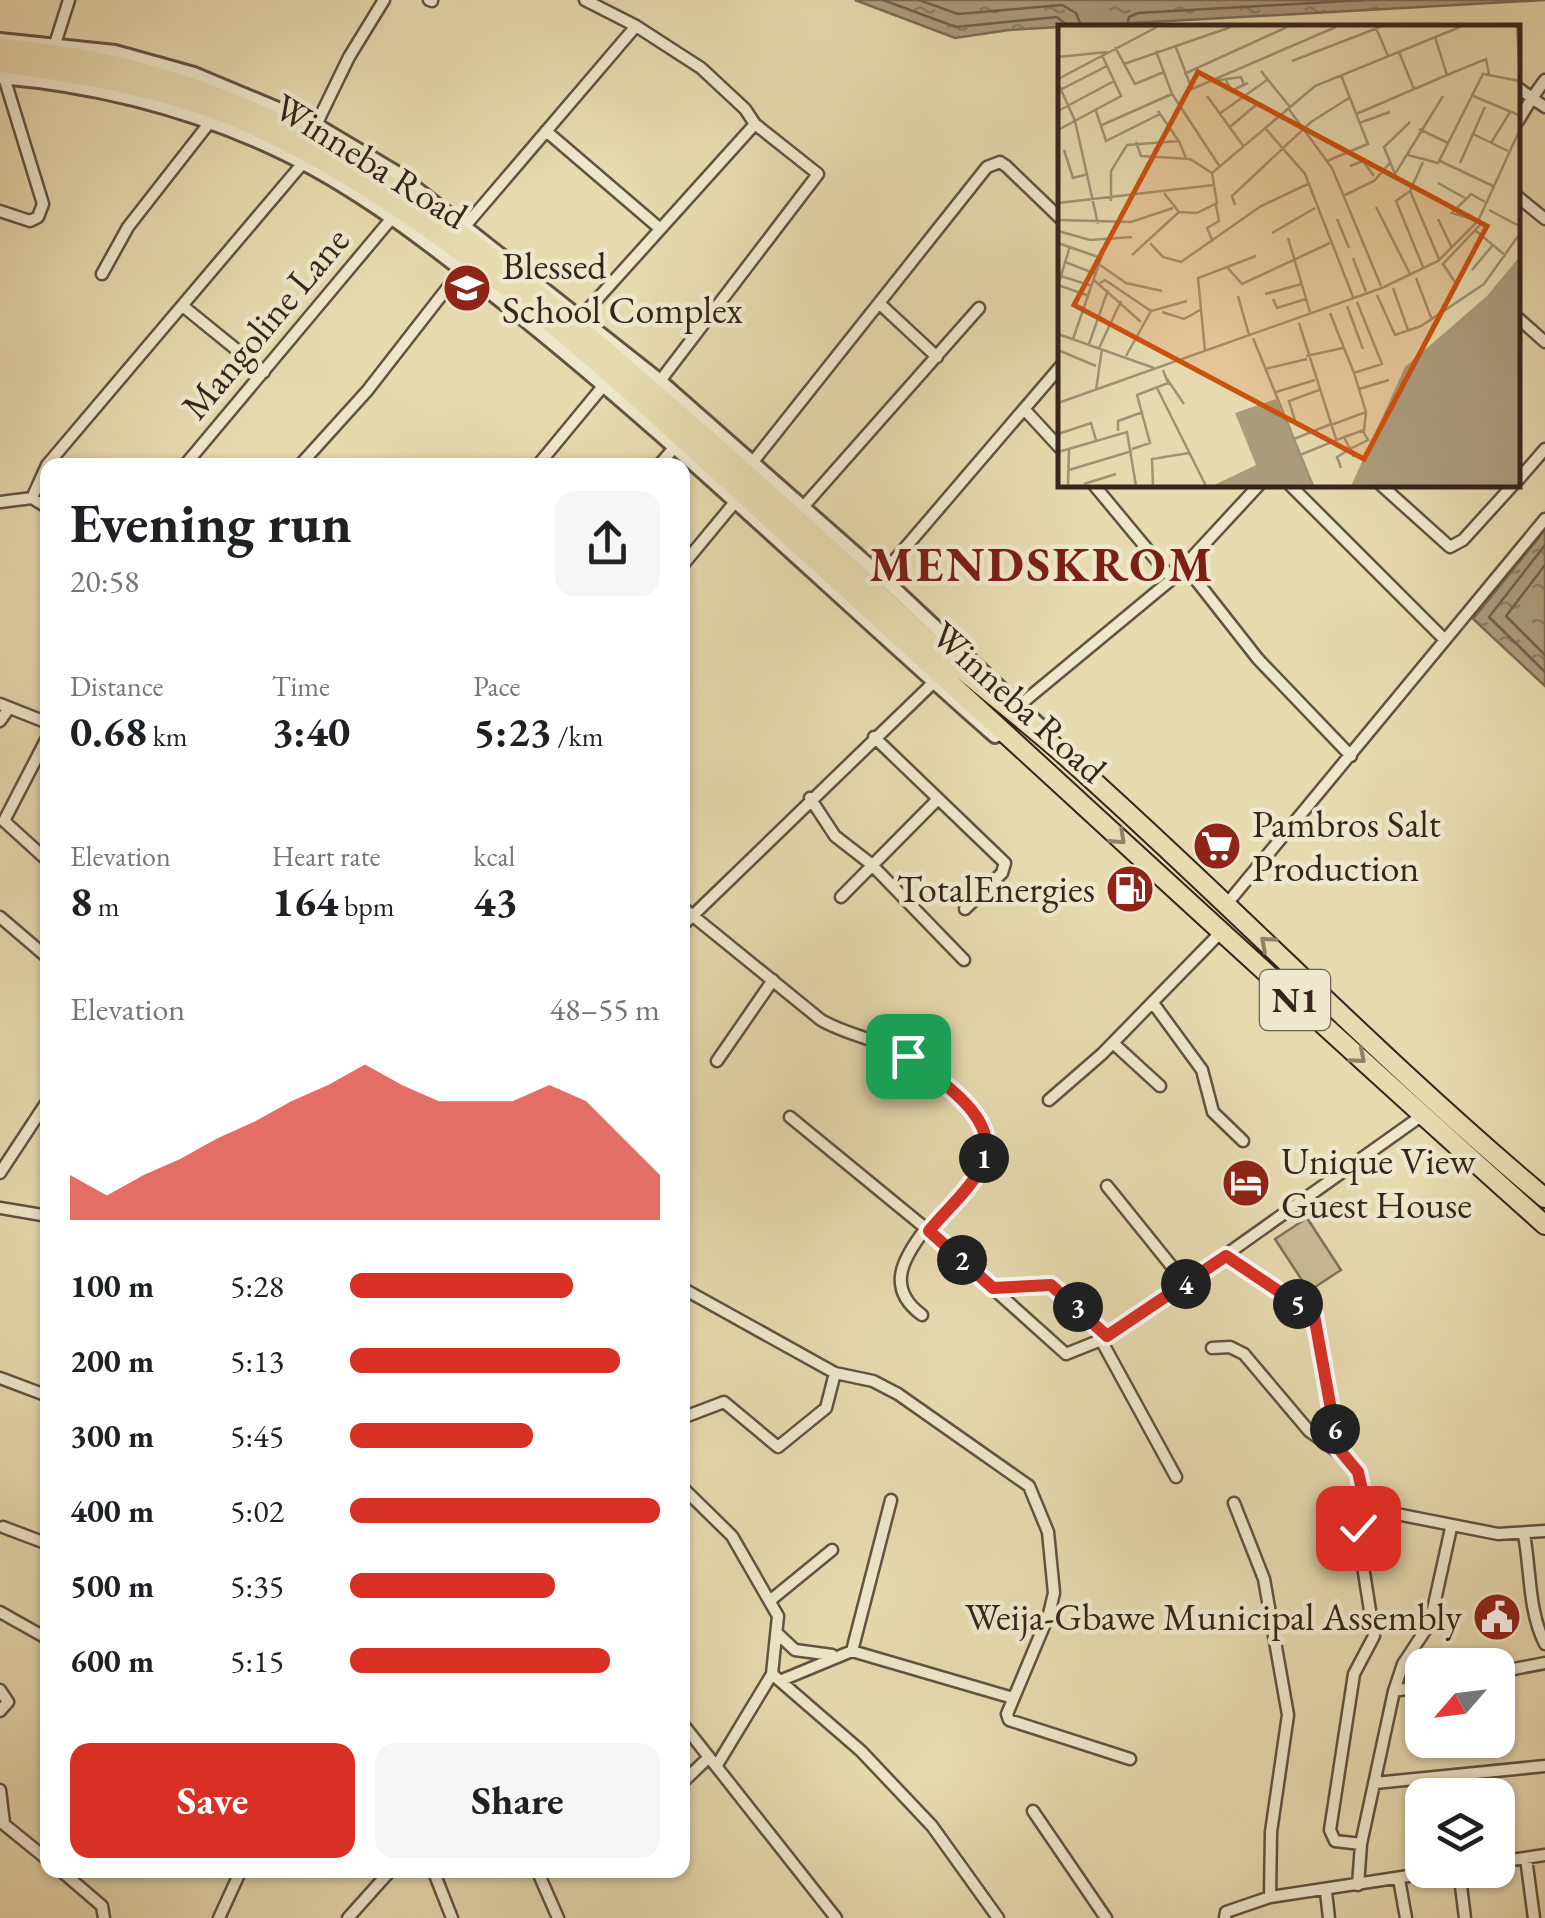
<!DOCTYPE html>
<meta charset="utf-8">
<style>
:root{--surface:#fff;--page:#f6f6f6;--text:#202124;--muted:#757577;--accent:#d93025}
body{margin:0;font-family:"EB Garamond",serif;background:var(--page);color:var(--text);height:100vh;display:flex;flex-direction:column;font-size:38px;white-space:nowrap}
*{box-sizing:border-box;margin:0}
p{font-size:32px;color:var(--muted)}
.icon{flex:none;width:55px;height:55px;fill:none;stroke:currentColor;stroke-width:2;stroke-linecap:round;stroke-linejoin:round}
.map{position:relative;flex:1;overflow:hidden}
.panel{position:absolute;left:40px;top:458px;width:650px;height:1420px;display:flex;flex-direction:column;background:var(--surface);border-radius:20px;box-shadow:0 2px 8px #0004}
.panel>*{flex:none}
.needle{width:65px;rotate:242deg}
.buttons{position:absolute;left:1405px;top:1648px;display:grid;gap:20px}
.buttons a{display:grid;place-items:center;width:110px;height:110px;border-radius:20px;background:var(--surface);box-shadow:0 2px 8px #0004;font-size:50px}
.pin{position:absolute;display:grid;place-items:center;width:85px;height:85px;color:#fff;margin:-42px;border-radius:20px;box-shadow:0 5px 15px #0006}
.km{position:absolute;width:50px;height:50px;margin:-25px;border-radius:50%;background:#222;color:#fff;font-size:28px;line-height:50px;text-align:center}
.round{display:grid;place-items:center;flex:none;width:105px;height:105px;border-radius:20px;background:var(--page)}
.summary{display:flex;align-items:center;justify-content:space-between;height:170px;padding:0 30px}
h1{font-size:55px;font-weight:700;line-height:75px}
.figures{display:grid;grid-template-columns:repeat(3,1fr);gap:15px;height:170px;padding:10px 30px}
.figures div{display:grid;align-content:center}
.figures b{font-size:42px;font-weight:700}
.figures small{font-size:28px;font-weight:400}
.figures p{font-size:28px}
.chart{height:280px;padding:20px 30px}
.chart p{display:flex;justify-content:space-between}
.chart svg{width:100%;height:180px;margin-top:10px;fill:var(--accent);opacity:.7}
.button{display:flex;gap:20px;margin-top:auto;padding:20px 30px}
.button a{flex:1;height:115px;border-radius:20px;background:var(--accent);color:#fff;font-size:40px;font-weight:700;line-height:115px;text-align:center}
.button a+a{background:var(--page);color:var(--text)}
ul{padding:0 30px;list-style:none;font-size:32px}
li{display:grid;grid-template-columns:160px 120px 1fr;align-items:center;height:75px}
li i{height:25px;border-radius:12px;background:var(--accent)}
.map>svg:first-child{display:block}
.green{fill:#c9bb96;stroke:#807059;stroke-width:2.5}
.water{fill:url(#water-ripples);stroke:#7d6c56;stroke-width:2.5}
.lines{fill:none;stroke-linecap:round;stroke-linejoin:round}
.shore{stroke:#71604c;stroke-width:2.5}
.minor-casing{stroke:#635241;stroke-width:15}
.tertiary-casing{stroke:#635241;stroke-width:18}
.trunk-casing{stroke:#37251c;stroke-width:22}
.minor{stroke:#efe7cb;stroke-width:10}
.tertiary{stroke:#efe7cb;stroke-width:12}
.trunk{stroke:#e7daaf;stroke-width:18}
.oneway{stroke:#8f8066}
.route-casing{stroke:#fff;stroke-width:20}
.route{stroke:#d93025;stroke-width:12}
.labels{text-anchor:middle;stroke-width:9;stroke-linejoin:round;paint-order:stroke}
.shield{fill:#efe7cb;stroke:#6e5f50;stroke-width:2.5}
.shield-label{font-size:35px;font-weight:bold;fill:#37251c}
.street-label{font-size:38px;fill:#37251c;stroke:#efe7cb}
.poi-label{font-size:38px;fill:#37251c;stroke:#efe7cb;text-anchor:start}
.district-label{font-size:48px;font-weight:bold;letter-spacing:2.5px;fill:#7a1f14;stroke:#efe7cb}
.inset-road{fill:none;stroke:#a19274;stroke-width:2.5}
.view{fill:#cd510e;fill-opacity:0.15;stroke:#cd510e;stroke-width:5}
.inset-edge{fill:none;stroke:#37251c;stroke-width:5}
</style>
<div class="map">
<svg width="1545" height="1918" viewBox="0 0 1545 1918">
<defs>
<pattern id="water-ripples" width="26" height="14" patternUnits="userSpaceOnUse" patternTransform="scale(2.5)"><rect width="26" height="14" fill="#ab9c7d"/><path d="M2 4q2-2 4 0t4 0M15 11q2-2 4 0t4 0" fill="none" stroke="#8c7f66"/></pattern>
</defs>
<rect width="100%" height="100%" fill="#e7daaf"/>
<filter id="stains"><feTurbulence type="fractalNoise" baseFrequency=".002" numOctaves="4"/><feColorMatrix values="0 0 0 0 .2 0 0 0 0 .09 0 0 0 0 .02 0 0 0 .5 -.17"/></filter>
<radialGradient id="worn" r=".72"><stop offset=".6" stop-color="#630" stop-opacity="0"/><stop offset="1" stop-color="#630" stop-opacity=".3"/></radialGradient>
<path class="green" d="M1307 1218 1341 1270 1309 1291 1275 1239Z"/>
<path class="water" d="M855 0H1545L1009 30 955 38Z
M1545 530V686L1473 619Z"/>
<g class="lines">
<path class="shore" d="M883 0 956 27 1057 17 1070 28
M919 0 958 14 1062 5 1076 13 1082 28
M1127 28 1129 17 1138 13 1364 0
M1545 545 1489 617 1545 672
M1545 565 1506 616 1545 655"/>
<g class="minor-casing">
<path id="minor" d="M429 0 432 1
M585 0 636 26 701 68 745 109 755 124 818 174 660 381
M55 44 69 0
M1518 88 1532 98 1545 80
M1518 121 1532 98 1545 107
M316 125 349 57 384 0
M546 131 658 227
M1518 197 1545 219
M0 211 30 221 38 217 43 204 3 74
M466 225 636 26
M102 274 128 227 210 122
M880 304 937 357
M184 307 264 372
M582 316 755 124
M1518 318 1545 342
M1025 410 1060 448
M752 463 987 167 1000 162 1006 166 1060 218
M185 465 391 219
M300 465 367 391 462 269
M538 465 604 385
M659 465 674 448
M1518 480 1545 449
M1094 485 1172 579
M1290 485 1443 638
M1381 485 1450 547 1463 540 1513 485
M32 498 47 465 303 163
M0 502 32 498 48 508
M803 507 979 308
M682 566 735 502
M1185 566 1258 659 1351 756
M881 576 1060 367
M0 704 48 723
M1021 704 1172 579 1259 485
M0 721 9 708
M48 736 4 821 48 861
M874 737 1005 863 1002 873 965 909
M810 798 835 836 871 864 964 960
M841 897 937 800
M1226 905 1545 519
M682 907 821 1020C848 1036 880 1039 907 1056 939 1075 1000 1120 983 1163 973 1187 945 1211 929 1231
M0 917 48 958
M682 926 934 682
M1153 1003 1202 1070 1213 1112 1243 1141
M1113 1043 1160 1086
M717 1061 773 980
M1049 1100 1102 1054 1222 931
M790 1117 929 1231 1066 1354 1101 1340 1144 1313 1424 1114
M0 1173 48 1100
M1107 1186 1186 1284
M0 1208 48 1216
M1226 1257 1314 1315 1338 1449
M682 1288 835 1373 873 1381 898 1394 1029 1486 1048 1532 1054 1593 1049 1614 1007 1714 1009 1720 1130 1759
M993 1288 1051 1285 1107 1336
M922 1315C885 1288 903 1258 926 1228
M1101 1340 1176 1477
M1212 1348 1230 1347 1244 1354 1309 1431 1353 1463 1366 1508 1498 1534 1545 1531
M0 1378 48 1396
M682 1418 724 1402 778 1447 826 1408 835 1373
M682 1487 732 1536 778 1616 772 1674 717 1765
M1234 1503 1264 1579 1288 1715 1271 1832 1270 1897
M3 1527 48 1544
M1524 1535C1531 1572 1528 1610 1545 1644
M772 1599 832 1550
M0 1612 48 1639
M779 1635 795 1650 832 1655
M852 1651 891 1500
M1498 1672 1545 1663
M772 1674 861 1751 932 1826 998 1918
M782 1680 852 1651 1013 1698
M0 1690 8 1702 0 1711
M1394 1691 1422 1686
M682 1723 836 1918
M682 1783 709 1757
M1375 1783 1545 1766
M0 1790 4 1823
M1033 1811 1106 1918
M0 1821 48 1860
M1361 1844 1335 1841 1330 1830 1354 1674 1374 1636 1357 1528 1366 1508
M1526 1858 1534 1918
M1498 1862 1545 1855
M60 1870 102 1906 104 1918
M433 1870 452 1918
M537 1870 558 1918
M1459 1870 1465 1918
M1399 1879 1406 1918
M1358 1885 1361 1844 1394 1691 1403 1664 1430 1623 1451 1528
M1326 1892 1329 1918
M219 1918 241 1870
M348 1918 391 1870
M1225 1918 1226 1912 1270 1897 1448 1870"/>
</g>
<g class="tertiary-casing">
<path id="tertiary" d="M0 40 115 52 194 74 316 125 395 172 660 381 881 576 1050 735
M0 77C94 85 183 107 269 146 362 188 446 257 525 320 688 452 838 598 995 736"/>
</g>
<g class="trunk-casing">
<path id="trunk" d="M0 48C264 68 449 214 641 381 735 463 828 546 918 631 964 674 1014 711 1061 752 1225 897 1377 1057 1545 1198
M0 63C84 75 170 88 248 123 454 216 636 398 802 548 1050 773 1295 1002 1545 1225"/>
</g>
<use href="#minor" class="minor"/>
<use href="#tertiary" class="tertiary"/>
<use href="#trunk" class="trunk"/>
</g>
<defs><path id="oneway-chevron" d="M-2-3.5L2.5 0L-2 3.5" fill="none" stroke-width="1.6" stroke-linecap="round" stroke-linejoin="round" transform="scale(2.5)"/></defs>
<g class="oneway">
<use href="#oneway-chevron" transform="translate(1119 838) rotate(43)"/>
<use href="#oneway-chevron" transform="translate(1267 943) rotate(-138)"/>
<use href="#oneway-chevron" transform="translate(1359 1057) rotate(41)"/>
</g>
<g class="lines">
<g class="route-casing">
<path id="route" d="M908 1056C937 1080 1002 1117 983 1163 973 1187 945 1211 929 1231L993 1288 1051 1285 1107 1336 1226 1256 1314 1315 1338 1448 1358 1472 1366 1508 1358 1528"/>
</g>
<use href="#route" class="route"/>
</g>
<defs>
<g id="school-disc" transform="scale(2.5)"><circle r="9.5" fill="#8f2418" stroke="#efe7cb"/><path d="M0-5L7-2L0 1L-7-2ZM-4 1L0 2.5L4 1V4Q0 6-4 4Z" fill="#fff"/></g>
<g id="supermarket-disc" transform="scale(2.5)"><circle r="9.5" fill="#8f2418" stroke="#efe7cb"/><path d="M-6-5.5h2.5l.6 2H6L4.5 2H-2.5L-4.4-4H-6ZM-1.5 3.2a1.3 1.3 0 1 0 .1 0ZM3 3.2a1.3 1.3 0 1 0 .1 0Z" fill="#fff"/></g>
<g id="fuel-disc" transform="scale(2.5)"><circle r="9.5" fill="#8f2418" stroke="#efe7cb"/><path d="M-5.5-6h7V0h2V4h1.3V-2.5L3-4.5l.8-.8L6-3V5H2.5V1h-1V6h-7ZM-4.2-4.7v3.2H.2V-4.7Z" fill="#fff"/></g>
<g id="hotel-disc" transform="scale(2.5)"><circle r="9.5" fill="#8f2418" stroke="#efe7cb"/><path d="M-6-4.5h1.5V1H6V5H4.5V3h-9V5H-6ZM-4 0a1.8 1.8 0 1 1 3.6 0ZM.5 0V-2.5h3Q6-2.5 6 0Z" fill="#fff"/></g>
<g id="civic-disc" transform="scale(2.5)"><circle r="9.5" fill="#8f2418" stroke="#efe7cb"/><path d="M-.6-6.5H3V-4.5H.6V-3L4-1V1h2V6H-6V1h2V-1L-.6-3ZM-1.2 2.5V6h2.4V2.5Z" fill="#fff"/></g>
</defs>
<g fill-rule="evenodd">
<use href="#school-disc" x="467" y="288"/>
<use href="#supermarket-disc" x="1217" y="846"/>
<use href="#fuel-disc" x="1130" y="889"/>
<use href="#hotel-disc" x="1246" y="1183"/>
<use href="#civic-disc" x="1497" y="1617"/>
</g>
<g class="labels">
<rect class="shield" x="1260" y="970" width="70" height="60" rx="8"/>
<g class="shield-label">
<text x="1295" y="1012">N1</text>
</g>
<g class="street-label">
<text transform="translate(371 161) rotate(32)" y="13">Winneba Road</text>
<text transform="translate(265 323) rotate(-50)" y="13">Mangoline Lane</text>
<text transform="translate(1019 702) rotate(42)" y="13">Winneba Road</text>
</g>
<g class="poi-label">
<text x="502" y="279">Blessed<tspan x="502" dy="44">School Complex</tspan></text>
<text x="1252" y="837">Pambros Salt<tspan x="1252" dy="44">Production</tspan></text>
<text x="1095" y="902" text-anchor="end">TotalEnergies</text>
<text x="1281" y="1174">Unique View<tspan x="1281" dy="44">Guest House</tspan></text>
<text x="1462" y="1630" text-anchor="end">Weija-Gbawe Municipal Assembly</text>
</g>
<g class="district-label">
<text x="1042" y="581">MENDSKROM</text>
</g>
</g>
<g transform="translate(1058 25)">
<rect width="462" height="462" fill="#e7daaf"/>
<path d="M462 231V461H293L347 342 429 271ZM218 374 256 461H154L198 440 177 388Z" fill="#ab9c7d"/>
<path class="inset-road" d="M459 2 463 73M318 3 330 31M117 20 134 64 278 2M57 22 77 59 106 47M98 26 114 69 162 142M341 27 356 64M0 32 49 27M234 36 322 2M66 39 173 2M203 46 232 82M126 49 229 2M389 50 428 34 431 49M0 54 99 2M168 55 173 66 190 58M154 56 183 52 186 60M0 58 17 96 40 199M0 66 49 41M413 70 463 91M149 71 186 122M230 83 274 143 323 261M0 86 56 56M38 86 48 116 102 89M100 86 120 115M161 89 209 55M298 89 389 50 377 12M352 97 326 122 337 149 385 71M301 98 332 87M44 100 114 69M172 102 199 79M207 103 247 149 295 272M361 104 390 118M0 105 63 71 44 30M415 109 450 126M78 117 83 131 132 134 154 148M433 118 452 87M6 125 15 153 30 149M350 130 380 138 425 49 462 56M269 136 310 119 283 50M382 136 435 161M402 138 427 82M292 141 305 136 316 151M380 158 407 173M352 166 381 234M106 168 121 187 139 188 159 178 156 160M285 171 316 156 332 138M53 176V146L69 120 121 116 128 133M0 178 156 160 154 148 257 61 402 2M177 180 174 171 253 97 291 73M318 182 352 249M431 185 463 202M279 194 291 223M380 194 394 223M0 195 73 197 115 183M420 196 394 188 413 169 427 177M0 206 32 215 74 212M418 206 448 231M214 208 257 183M230 213 252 287M155 217 149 203 161 196 158 180M0 218 43 233 15 314M92 218 105 232 123 237 203 181 252 158M74 230 121 187M295 233 308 267M7 237 38 249M385 239 399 260 395 266M42 240 68 258 104 266M384 240 422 200M169 242 184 259 272 218M365 242 338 176 352 166 365 137M414 245 434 221M3 251 34 261M358 253 374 295M36 255 83 297M42 258 47 255 93 286M0 260 31 271M0 261 12 221M335 263 350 305M207 269 244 259M319 270 337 310 363 301 426 259 463 207M180 271 191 310M215 274 219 283 248 274M289 281 305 324M104 287 126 294 142 285M272 288 296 348 324 339 299 277M241 298 278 414M0 309 96 343M195 313 255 461M31 319 50 265M41 323 63 276M0 325 38 341M147 326 140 253 198 231M68 331 93 286 129 276M248 331 285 323M207 344 249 334M109 354 126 379M99 363 148 461M301 364 331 355M38 365 44 324M218 367 257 355M0 378 324 263 380 236 420 196 463 102M238 399 231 376 261 365M273 400 308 387 296 348M60 406V396L85 387M0 409 33 398 38 415M286 412 306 405 308 387M236 414 273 399M74 424 92 418 79 370 110 358 105 345M0 427 69 407 78 461M242 430 286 412 292 424 279 432 283 443M296 432 292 424 310 415 305 406M11 445 74 426M26 459 58 449M10 461 11 424M95 461 94 434 131 428"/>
<path class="view" d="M140 47 429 201 306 434 16 280Z"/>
<rect width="462" height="462" class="inset-edge"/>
</g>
<rect width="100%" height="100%" filter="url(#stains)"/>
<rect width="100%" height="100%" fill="url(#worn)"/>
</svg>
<div class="buttons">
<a><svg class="needle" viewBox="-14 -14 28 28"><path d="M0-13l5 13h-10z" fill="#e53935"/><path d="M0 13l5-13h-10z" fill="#757577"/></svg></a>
<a><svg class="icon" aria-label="layers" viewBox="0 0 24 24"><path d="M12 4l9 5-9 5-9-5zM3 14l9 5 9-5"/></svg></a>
</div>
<div class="pin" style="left:908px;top:1056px;background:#1e9e55"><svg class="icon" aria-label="arrive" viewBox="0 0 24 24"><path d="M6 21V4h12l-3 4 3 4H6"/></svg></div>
<div class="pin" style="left:1358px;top:1528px;background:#d93025"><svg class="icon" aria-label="check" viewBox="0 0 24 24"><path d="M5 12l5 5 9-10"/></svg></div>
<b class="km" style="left:984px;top:1158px">1</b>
<b class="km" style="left:962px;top:1260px">2</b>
<b class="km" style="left:1078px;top:1307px">3</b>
<b class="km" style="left:1186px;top:1284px">4</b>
<b class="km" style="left:1298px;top:1304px">5</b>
<b class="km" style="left:1335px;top:1429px">6</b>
<section class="panel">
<div class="summary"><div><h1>Evening run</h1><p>20:58</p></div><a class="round"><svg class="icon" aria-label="share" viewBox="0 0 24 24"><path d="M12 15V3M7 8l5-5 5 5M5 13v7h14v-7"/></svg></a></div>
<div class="figures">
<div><p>Distance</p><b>0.68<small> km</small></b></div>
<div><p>Time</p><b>3:40</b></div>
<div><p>Pace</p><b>5:23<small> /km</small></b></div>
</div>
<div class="figures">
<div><p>Elevation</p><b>8<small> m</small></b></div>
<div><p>Heart rate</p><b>164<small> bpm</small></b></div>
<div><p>kcal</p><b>43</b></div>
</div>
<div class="chart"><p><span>Elevation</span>48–55 m</p>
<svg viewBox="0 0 160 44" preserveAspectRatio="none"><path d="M0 44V33L10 38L20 33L30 29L40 24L50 20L60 15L70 11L80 6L90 11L100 15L110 15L120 15L130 11L140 15L150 24L160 33V44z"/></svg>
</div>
<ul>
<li><b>100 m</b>5:28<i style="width:72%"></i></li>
<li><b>200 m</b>5:13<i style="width:87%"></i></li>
<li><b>300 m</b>5:45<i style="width:59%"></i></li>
<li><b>400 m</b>5:02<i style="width:100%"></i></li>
<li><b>500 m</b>5:35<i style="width:66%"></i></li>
<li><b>600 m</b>5:15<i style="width:84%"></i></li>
</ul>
<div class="button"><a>Save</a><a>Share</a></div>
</section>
</div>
